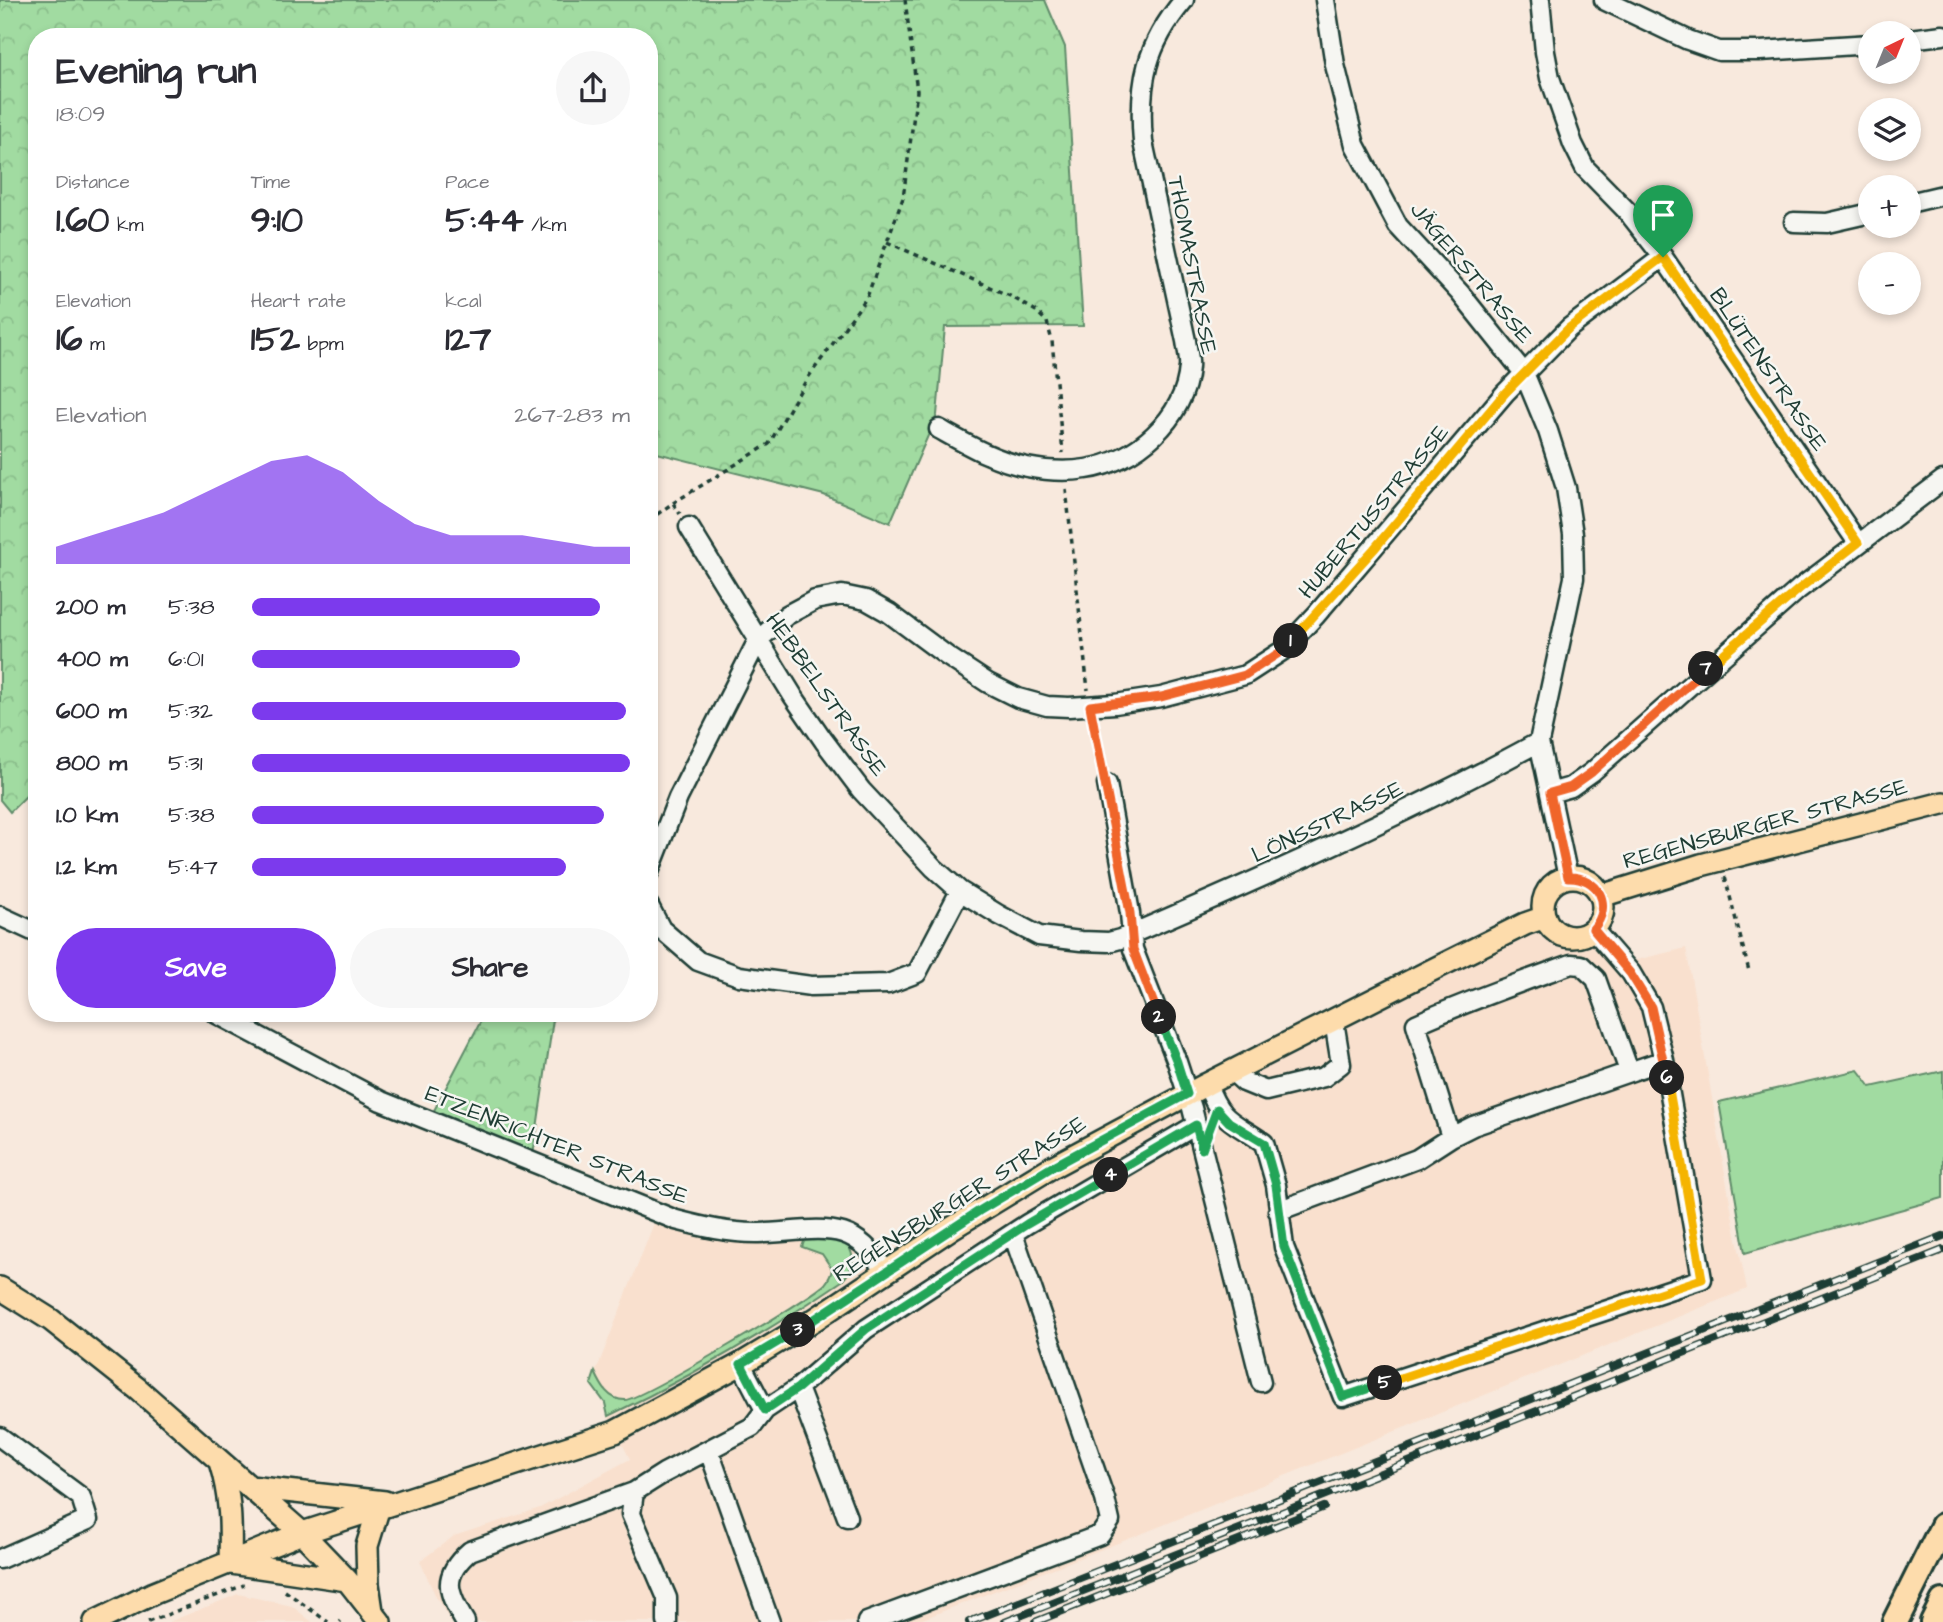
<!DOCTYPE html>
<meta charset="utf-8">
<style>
:root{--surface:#fff;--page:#f7f7f7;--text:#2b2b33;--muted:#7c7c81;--accent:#7c3aed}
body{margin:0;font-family:"Architects Daughter",sans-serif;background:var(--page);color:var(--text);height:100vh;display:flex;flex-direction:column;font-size:26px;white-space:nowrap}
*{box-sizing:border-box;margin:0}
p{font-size:23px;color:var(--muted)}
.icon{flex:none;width:38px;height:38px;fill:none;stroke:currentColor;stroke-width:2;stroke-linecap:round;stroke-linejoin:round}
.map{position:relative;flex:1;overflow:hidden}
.side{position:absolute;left:28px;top:28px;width:630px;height:994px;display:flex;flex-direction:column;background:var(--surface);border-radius:28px;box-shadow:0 4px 10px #0003}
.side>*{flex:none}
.needle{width:46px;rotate:43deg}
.controls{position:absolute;left:1858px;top:21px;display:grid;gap:14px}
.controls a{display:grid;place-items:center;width:63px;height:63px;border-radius:50%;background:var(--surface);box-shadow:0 4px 10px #0003;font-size:35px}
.pin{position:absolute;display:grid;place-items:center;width:60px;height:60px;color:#fff;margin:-72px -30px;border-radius:50% 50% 50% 0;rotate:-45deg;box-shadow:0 0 7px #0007}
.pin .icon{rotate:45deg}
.km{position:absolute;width:35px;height:35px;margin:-18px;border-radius:50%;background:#222;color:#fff;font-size:19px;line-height:35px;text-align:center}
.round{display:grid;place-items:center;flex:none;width:74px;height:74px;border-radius:37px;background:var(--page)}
.overview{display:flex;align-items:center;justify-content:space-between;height:119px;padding:0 28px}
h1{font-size:38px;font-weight:700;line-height:52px}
.figures{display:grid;grid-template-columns:repeat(3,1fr);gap:10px;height:119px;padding:7px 28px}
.figures div{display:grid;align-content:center}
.figures b{font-size:35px;font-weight:700}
.figures small{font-size:19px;font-weight:400}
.figures p{font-size:19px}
.chart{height:196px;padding:14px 28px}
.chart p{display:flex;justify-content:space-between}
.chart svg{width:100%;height:126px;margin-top:7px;fill:var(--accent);opacity:.7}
.primary-button{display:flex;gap:14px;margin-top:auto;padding:14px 28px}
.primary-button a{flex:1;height:80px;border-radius:42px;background:var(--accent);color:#fff;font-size:28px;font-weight:700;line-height:80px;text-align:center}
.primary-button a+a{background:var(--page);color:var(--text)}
ul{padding:0 28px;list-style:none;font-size:23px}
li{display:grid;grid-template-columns:112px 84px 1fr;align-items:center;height:52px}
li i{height:18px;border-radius:9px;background:var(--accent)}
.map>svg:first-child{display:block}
.built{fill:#f9e0ce}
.grass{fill:#a1dba1;stroke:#608c6a;stroke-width:2}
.forest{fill:url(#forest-crowns);stroke:#608c6a;stroke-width:2}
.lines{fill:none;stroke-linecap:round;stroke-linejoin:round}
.minor-casing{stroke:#1f3d34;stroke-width:23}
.major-casing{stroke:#1f3d34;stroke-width:26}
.highway-casing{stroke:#1f3d34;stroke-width:30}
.path{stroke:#1f3d34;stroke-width:3.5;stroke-dasharray:5 5;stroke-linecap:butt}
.minor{stroke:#f6f6f2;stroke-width:18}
.major{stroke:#fddcac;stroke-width:21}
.highway{stroke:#fddcac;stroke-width:24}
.rail-casing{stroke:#1f3d34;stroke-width:8}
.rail{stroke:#f6f6f2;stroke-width:5;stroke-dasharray:16;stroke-linecap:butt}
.split-1-casing{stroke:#fff;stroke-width:14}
.split-2-casing{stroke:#fff;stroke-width:14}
.split-3-casing{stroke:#fff;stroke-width:14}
.split-4-casing{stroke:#fff;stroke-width:14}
.split-5-casing{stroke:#fff;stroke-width:14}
.split-6-casing{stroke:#fff;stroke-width:14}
.split-7-casing{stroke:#fff;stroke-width:14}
.split-8-casing{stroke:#fff;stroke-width:14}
.split-1{stroke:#f5b400;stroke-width:9}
.split-2{stroke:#f0652b;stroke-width:9}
.split-3{stroke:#22a559;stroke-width:9}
.split-4{stroke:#22a559;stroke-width:9}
.split-5{stroke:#22a559;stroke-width:9}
.split-6{stroke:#f5b400;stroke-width:9}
.split-7{stroke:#f0652b;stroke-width:9}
.split-8{stroke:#f5b400;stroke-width:9}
.labels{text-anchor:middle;stroke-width:5;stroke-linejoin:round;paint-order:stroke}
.street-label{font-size:23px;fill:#1f3d34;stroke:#f6f6f2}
</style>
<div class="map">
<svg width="1943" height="1622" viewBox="0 0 1943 1622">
<defs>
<pattern id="forest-crowns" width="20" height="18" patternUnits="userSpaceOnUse" patternTransform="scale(1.75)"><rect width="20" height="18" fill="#a1dba1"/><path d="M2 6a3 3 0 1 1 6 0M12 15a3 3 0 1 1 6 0" fill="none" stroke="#8abd8b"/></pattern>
</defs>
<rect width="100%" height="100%" fill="#f8e9dd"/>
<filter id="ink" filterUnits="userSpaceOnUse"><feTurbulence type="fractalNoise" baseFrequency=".0143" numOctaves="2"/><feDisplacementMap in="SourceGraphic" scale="14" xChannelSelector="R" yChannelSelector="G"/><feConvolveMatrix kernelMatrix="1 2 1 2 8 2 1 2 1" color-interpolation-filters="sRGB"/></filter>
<g filter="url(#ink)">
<path class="built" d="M1550 926 1565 936 1575 937 1584 935 1593 929 1624 963 1686 948 1734 1225 1747 1289 1136 1536 915 1622H451L436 1597 420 1561 454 1536 540 1508 630 1459 608 1416 605 1403 591 1384 658 1213 676 1220 830 1231 886 1272 952 1228 1428 972Z
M238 1594 292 1606 312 1622H169Z"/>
<path class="grass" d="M1858 1070 1871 1087 1943 1071V1198L1745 1253 1719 1102Z
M805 1239 840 1240 847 1244C857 1259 853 1269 842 1281 767 1332 689 1378 608 1416L605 1403 591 1384 595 1372C601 1385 608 1400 625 1400 639 1400 812 1298 825 1284 829 1279 831 1275 832 1269L822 1254 802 1247Z"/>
<path class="forest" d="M0 0H1045L1065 47 1083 326 945 327 937 415 890 523 824 495 649 451V37H37V785L10 812 0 800Z
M485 1013H554L532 1162 429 1120Z"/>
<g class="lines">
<g class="minor-casing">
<path id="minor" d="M1325 0 1335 65 1355 145 1398 226 1460 293 1524 373 1548 431 1566 488 1573 534 1574 578 1539 742 1568 877
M1540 0 1545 52 1550 78 1573 144 1585 168 1627 211 1663 257 1858 543
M1604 0 1688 40 1719 51H1760L1871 44
M1909 39 1943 35
M1909 203 1943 195
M1794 222 1827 223 1871 213
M939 429C968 445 995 461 1027 467 1047 471 1067 472 1086 469 1135 462 1185 419 1189 367 1190 359 1187 349 1186 341L1143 142C1138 83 1146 45 1184 0
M689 527 793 696 824 741 861 790 934 868 960 891 999 915 1039 936 1081 941 1109 942 1120 939C1262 878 1403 816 1539 742
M1107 784 1130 913 1133 949 1177 1062 1192 1108 1261 1382
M1550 793 1571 787 1592 772 1799 589 1943 480
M649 872 678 798 758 640 787 615 815 600 842 595 866 600 889 613 947 656 988 683 1018 698 1047 706 1069 707 1115 704 1161 697 1245 675 1282 651 1316 615 1505 393 1569 328 1663 257
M649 906 661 929 698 961 739 976 811 986 888 984 917 973 960 891
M0 916 37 933
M215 1013 381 1101 676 1220C703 1227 729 1233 756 1233 782 1234 819 1225 843 1233 862 1239 876 1256 886 1272
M1232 1071 1244 1082 1266 1091 1324 1077 1341 1064 1334 1021
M1629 1071 1596 979 1581 965 1571 964C1519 983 1467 1001 1416 1024L1451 1137 1473 1126 1664 1060
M1207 1084C1221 1123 1233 1121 1264 1143L1276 1185 1284 1247 1343 1397 1702 1279 1664 1060 1651 1007 1631 973 1593 929
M1278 1211 1417 1159 1451 1137
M741 1364 765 1410 798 1388 866 1329 1027 1224 1196 1125
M798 1388 847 1517
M0 1437 81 1497 88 1520 0 1559
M709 1451 770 1622
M634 1492 631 1514 667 1598V1622
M465 1622C447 1592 441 1576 470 1551L634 1492 664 1473 752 1427 765 1410
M867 1622 1100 1535 1110 1521 1105 1499 1013 1234"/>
</g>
<g class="major-casing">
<path id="major" d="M1543 907a30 30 0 1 1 60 0a30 30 0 1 1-60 0Z
M1601 896 1701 865 1943 803
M0 1288 51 1320 138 1389 302 1533 347 1580 380 1622
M220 1462C231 1497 231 1526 230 1563
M250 1487 385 1502
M231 1563 347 1580
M372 1611 368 1584 367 1546 379 1507
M95 1622 154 1593 302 1533 615 1432 741 1364 814 1320 952 1228 1052 1167 1207 1084 1428 972 1525 924 1545 917"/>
</g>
<g class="highway-casing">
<path id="highway" d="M1895 1622 1943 1526
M1933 1622 1943 1602"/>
</g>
<path class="path" d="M887 242 1010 296 1036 311 1047 322 1052 341 1063 453
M1066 489 1088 690
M673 503 769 444 807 379 867 297 903 198 917 91 905 0
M649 520 673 503 680 514
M1093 721 1103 769
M1725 877 1749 971
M285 1591 328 1622
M148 1622 244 1585
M340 1622 341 1621"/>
<use href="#minor" class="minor"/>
<use href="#major" class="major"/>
<use href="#highway" class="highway"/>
<g class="rail-casing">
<path id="rail" d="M969 1622 1943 1236
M1005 1622 1943 1250
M1035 1622 1324 1507"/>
</g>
<use href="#rail" class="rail"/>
</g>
</g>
<g class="lines" filter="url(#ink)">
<g class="split-1-casing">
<path id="split-1" d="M1291 641 1374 549 1505 393 1569 328 1663 257"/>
</g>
<g class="split-2-casing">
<path id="split-2" d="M1159 1017 1133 949 1130 913 1090 706 1161 697 1245 675 1282 651 1291 641"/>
</g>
<g class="split-3-casing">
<path id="split-3" d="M798 1330 979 1211 1052 1167 1187 1094 1177 1062 1159 1017"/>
</g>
<g class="split-4-casing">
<path id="split-4" d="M798 1330 741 1364 765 1410 798 1388 866 1329 1027 1224 1111 1175"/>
</g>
<g class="split-5-casing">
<path id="split-5" d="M1111 1175 1196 1125 1202 1149 1217 1109 1229 1122 1264 1143 1276 1185 1284 1247 1343 1397 1385 1383"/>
</g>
<g class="split-6-casing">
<path id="split-6" d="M1385 1383 1702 1279 1667 1078"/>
</g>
<g class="split-7-casing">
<path id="split-7" d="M1667 1078 1651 1007 1630 973 1593 929C1614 905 1598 876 1568 877L1550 793 1571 787 1592 772 1706 669"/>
</g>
<g class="split-8-casing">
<path id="split-8" d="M1663 257 1858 543 1799 589 1706 669"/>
</g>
<use href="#split-1" class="split-1"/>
<use href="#split-2" class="split-2"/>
<use href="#split-3" class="split-3"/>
<use href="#split-4" class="split-4"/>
<use href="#split-5" class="split-5"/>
<use href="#split-6" class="split-6"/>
<use href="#split-7" class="split-7"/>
<use href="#split-8" class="split-8"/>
</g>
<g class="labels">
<g class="street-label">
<text transform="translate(1193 265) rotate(79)" y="8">THOMASTRASSE</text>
<text transform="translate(1472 272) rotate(50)" y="8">JÄGERSTRASSE</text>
<text transform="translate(1769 369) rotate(56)" y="8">BLÜTENSTRASSE</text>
<text transform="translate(1373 511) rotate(-50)" y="8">HUBERTUSSTRASSE</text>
<text transform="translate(827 694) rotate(55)" y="8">HEBBELSTRASSE</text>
<text transform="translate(1327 821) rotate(-25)" y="8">LÖNSSTRASSE</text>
<text transform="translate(1765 823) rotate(-15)" y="8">REGENSBURGER STRASSE</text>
<text transform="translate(557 1144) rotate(22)" y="8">ETZENRICHTER STRASSE</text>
<text transform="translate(959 1198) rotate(-32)" y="8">REGENSBURGER STRASSE</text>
</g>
</g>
</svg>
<div class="controls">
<a><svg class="needle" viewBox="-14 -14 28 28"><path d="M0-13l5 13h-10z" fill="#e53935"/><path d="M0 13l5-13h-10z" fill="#7c7c81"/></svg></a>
<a><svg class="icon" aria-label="layers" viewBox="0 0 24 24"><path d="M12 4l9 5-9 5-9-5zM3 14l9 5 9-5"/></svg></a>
<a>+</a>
<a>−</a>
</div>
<div class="pin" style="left:1663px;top:257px;background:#1e9e55"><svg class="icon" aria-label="arrive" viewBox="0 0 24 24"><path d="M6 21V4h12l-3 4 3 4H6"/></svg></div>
<b class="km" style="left:1291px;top:641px">1</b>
<b class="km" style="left:1159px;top:1017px">2</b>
<b class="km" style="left:798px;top:1330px">3</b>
<b class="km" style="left:1111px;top:1175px">4</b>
<b class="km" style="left:1385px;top:1383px">5</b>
<b class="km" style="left:1667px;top:1078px">6</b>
<b class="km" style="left:1706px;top:669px">7</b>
<section class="side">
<div class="overview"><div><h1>Evening run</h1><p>18:09</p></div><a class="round"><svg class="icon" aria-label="share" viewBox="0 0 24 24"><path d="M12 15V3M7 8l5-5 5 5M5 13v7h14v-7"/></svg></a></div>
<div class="figures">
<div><p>Distance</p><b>1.60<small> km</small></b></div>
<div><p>Time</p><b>9:10</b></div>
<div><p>Pace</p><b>5:44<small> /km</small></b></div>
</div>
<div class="figures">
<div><p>Elevation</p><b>16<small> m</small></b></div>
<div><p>Heart rate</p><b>152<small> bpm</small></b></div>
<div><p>kcal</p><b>127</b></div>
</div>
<div class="chart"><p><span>Elevation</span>267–283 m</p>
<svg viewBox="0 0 160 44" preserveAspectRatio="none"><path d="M0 44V38L10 34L20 30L30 26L40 20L50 14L60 8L70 6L80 12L90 22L100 30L110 34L120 34L130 34L140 36L150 38L160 38V44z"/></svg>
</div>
<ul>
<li><b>200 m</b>5:38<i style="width:92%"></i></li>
<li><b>400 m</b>6:01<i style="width:71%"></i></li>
<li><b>600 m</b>5:32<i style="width:99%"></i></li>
<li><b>800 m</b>5:31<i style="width:100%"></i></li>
<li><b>1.0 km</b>5:38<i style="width:93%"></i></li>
<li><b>1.2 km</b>5:47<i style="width:83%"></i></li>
</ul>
<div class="primary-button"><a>Save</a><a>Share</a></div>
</section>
</div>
